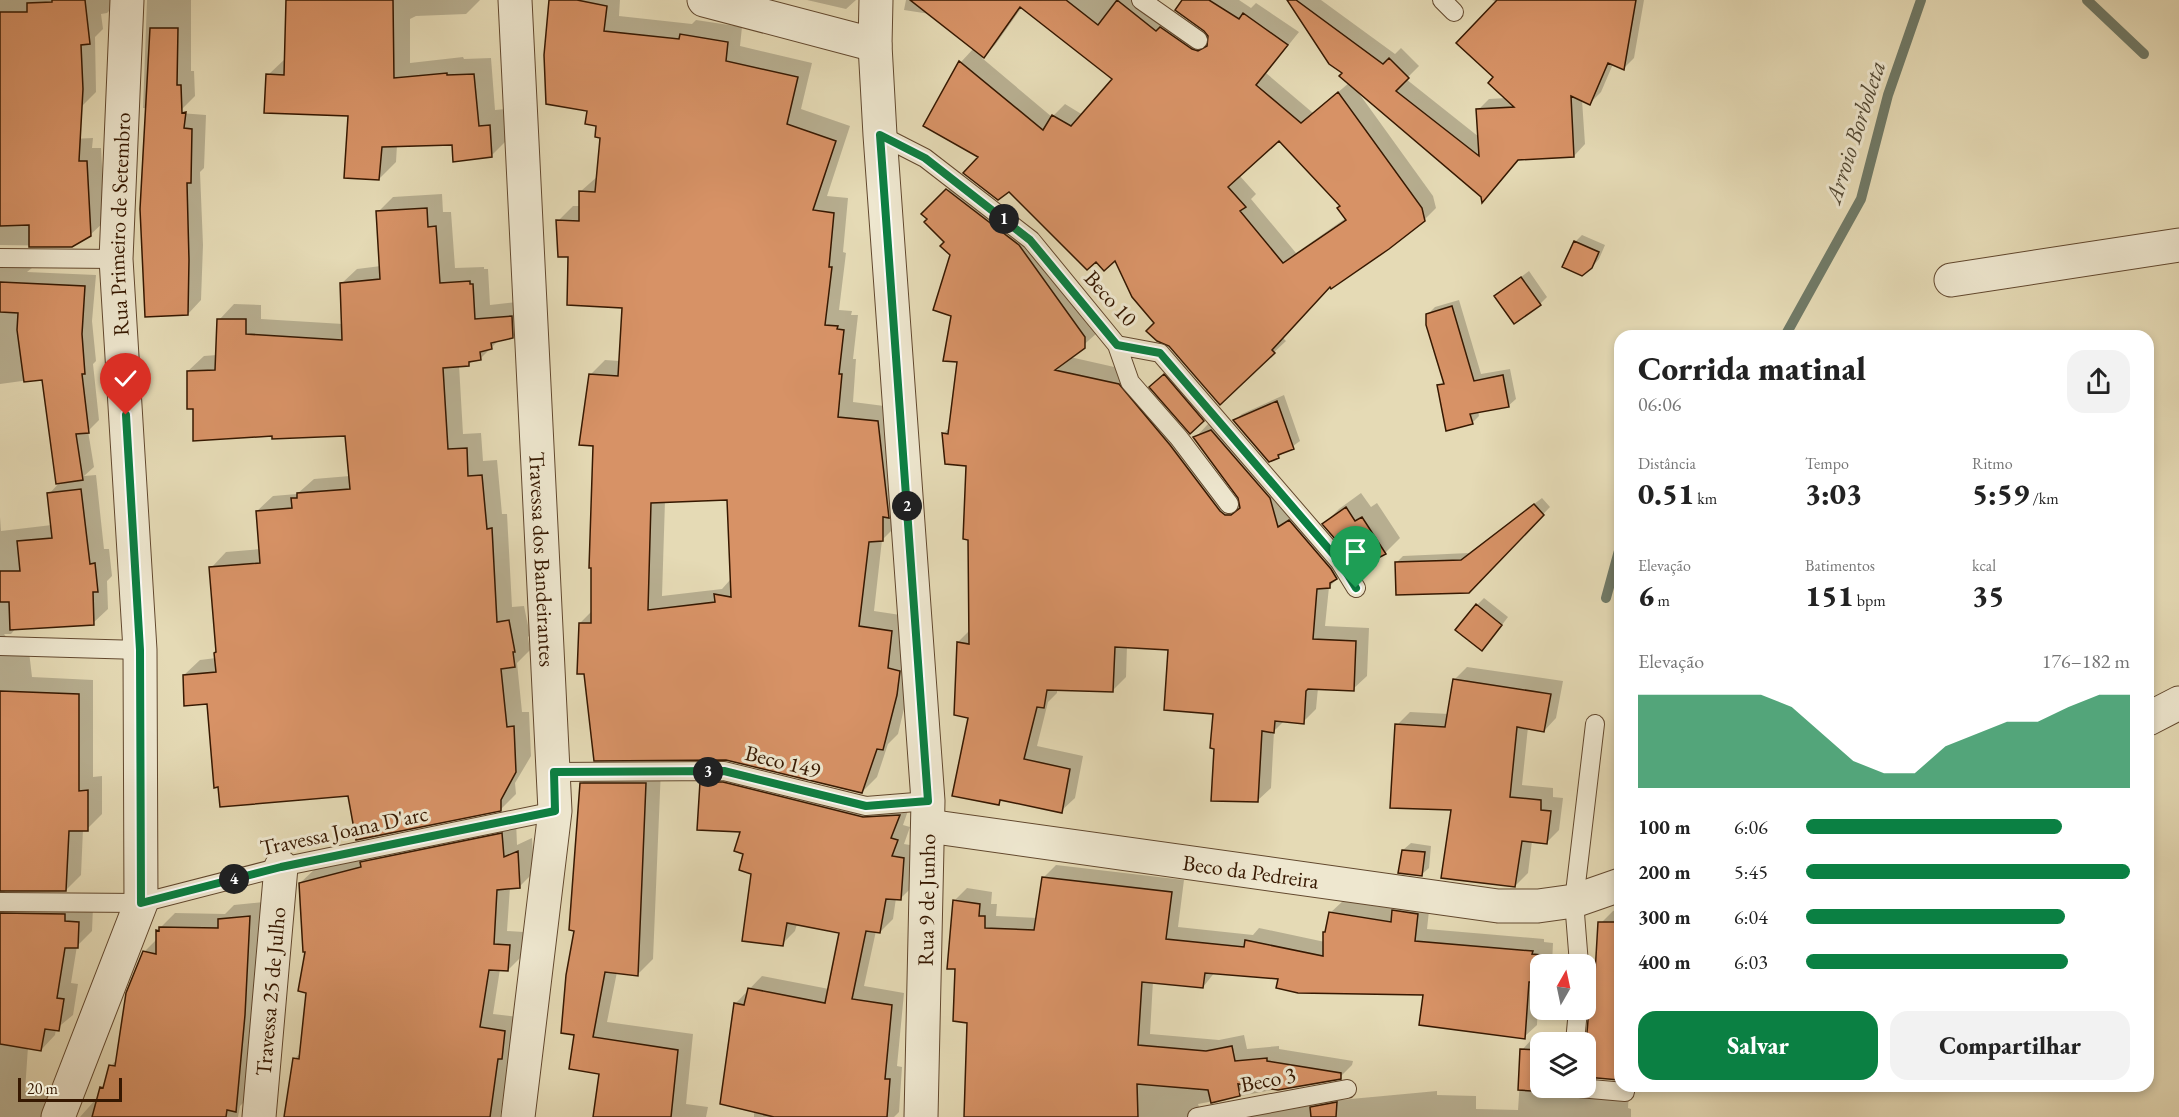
<!DOCTYPE html>
<html lang="pt">
<meta charset="utf-8">
<style>
:root{--surface:#fff;--page:#f2f2f2;--text:#222;--muted:#767676;--accent:#0b8043}
body{margin:0;font-family:"EB Garamond",serif;background:var(--page);color:var(--text);height:100vh;display:flex;flex-direction:column;font-size:22px;white-space:nowrap}
*{box-sizing:border-box;margin:0}
p{font-size:20px;color:var(--muted)}
.icon{flex:none;width:33px;height:33px;fill:none;stroke:currentColor;stroke-width:2;stroke-linecap:round;stroke-linejoin:round}
.map{position:relative;flex:1;overflow:hidden}
.details{position:absolute;left:1614px;top:330px;width:540px;height:762px;display:flex;flex-direction:column;background:var(--surface);border-radius:18px;box-shadow:0 3px 9px #0003}
.details>*{flex:none}
.needle{width:39px;rotate:9deg}
.controls{position:absolute;left:1530px;top:954px;display:grid;gap:12px}
.controls a{display:grid;place-items:center;width:66px;height:66px;border-radius:12px;background:var(--surface);box-shadow:0 3px 9px #0003;font-size:30px}
.scale{position:absolute;left:18px;bottom:15px;width:104px;box-sizing:border-box;padding-left:6px;border:3px solid #361801;border-top:0;font-size:16px;line-height:21px;white-space:nowrap;color:#361801;-webkit-text-stroke:4px #eee7cf;paint-order:stroke}
.pin{position:absolute;display:grid;place-items:center;width:51px;height:51px;color:#fff;margin:-62px -26px;border-radius:50% 50% 50% 0;rotate:-45deg;box-shadow:0 0 6px #0007}
.pin .icon{rotate:45deg}
.km{position:absolute;width:30px;height:30px;margin:-15px;border-radius:50%;background:#222;color:#fff;font-size:16px;line-height:30px;text-align:center}
.round{display:grid;place-items:center;flex:none;width:63px;height:63px;border-radius:18px;background:var(--page)}
.headline{display:flex;align-items:center;justify-content:space-between;height:102px;padding:0 24px}
h1{font-size:33px;font-weight:800;line-height:45px}
.metrics{display:grid;grid-template-columns:repeat(3,1fr);gap:9px;height:102px;padding:6px 24px}
.metrics div{display:grid;align-content:center}
.metrics b{font-size:30px;font-weight:800}
.metrics small{font-size:16px;font-weight:400}
.metrics p{font-size:16px}
.chart{height:168px;padding:12px 24px}
.chart p{display:flex;justify-content:space-between}
.chart svg{width:100%;height:108px;margin-top:6px;fill:var(--accent);opacity:.7}
.action{display:flex;gap:12px;margin-top:auto;padding:12px 24px}
.action a{flex:1;height:69px;border-radius:18px;background:var(--accent);color:#fff;font-size:24px;font-weight:800;line-height:69px;text-align:center}
.action a+a{background:var(--page);color:var(--text)}
ul{padding:0 24px;list-style:none;font-size:20px}
li{display:grid;grid-template-columns:96px 72px 1fr;align-items:center;height:45px}
li i{height:15px;border-radius:8px;background:var(--accent)}
.map>svg:first-child{display:block}
.shadow{fill:#0003;fill-rule:evenodd}
.lines{fill:none;stroke-linecap:round;stroke-linejoin:round}
.stream{stroke:#707a67;stroke-width:10}
.building{fill:#d79266;stroke:#361801;stroke-width:1.5;fill-rule:evenodd}
.service-casing{stroke:#62482e;stroke-width:20}
.minor-casing{stroke:#62482e;stroke-width:35}
.service{stroke:#eee7cf;stroke-width:18}
.minor{stroke:#eee7cf;stroke-width:33}
.route-casing{stroke:#fff;stroke-width:12}
.route{stroke:#0b8043;stroke-width:8}
.labels{text-anchor:middle;stroke-width:6;stroke-linejoin:round;paint-order:stroke}
.street-label{font-size:22px;fill:#361801;stroke:#eee7cf}
.water-label{font-size:24px;font-style:italic;fill:#534934;stroke:#eee7cf}
</style>
<div class="map">
<svg width="2179" height="1117" viewBox="0 0 2179 1117">
<rect width="100%" height="100%" fill="#e5dab5"/>
<filter id="stains"><feTurbulence type="fractalNoise" baseFrequency=".00333" numOctaves="4"/><feColorMatrix values="0 0 0 0 .2 0 0 0 0 .09 0 0 0 0 .02 0 0 0 .5 -.17"/></filter>
<radialGradient id="worn" r=".72"><stop offset=".6" stop-color="#630" stop-opacity="0"/><stop offset="1" stop-color="#630" stop-opacity=".3"/></radialGradient>
<path class="shadow" d="M0 0H120L107 13 101 14 103 29 95 37 96 92 82 106 0 102Z
M147 0H191V71H194L195 96 181 110 143 108Z
M287 0H480L466 14 416 16 410 19V63L463 57 464 59 491 58 495 110 506 109 508 139 491 156 454 143 397 145 396 162 379 179 349 114 268 75 286 58Z
M551 0H620L619 16 692 24 696 20 742 27 740 46 812 63 801 109 850 126 827 196 848 198 843 252 846 253 839 310 852 311 851 315H858L853 359H856L853 402 892 407 897 525 882 540 874 611 907 616 911 679 898 734 888 744 877 777 862 792 580 623 592 611 594 444 590 375 605 360 620 361 623 307 569 255 558 221 573 206H581V191L598 176 602 137 589 110ZM729 499 730 580 722 589 662 596 665 501Z
M807 0H856L846 9Z
M906 0H1143L1209 40V34L1176 9 1182 0H1239L1251 8 1256 3 1299 32 1266 73 1313 113 1349 83 1344 72 1288 0H1321L1395 54 1401 48 1419 66 1406 79 1479 137 1478 110 1489 99 1506 98 1496 77 1497 2 1492 0H1644L1634 58 1623 69 1613 64 1601 92 1590 103 1582 100 1585 144 1574 156 1520 159 1493 190 1483 196 1358 92 1433 196 1436 208 1424 220 1330 286 1283 338 1286 341 1220 403 1156 323 1116 258 981 157 925 126 961 62 974 48 930 14 904 10ZM1022 7 1114 78 1083 115 1065 104 1052 117 982 58 995 45ZM1279 139 1342 206 1346 218 1296 253 1251 199 1256 194 1239 175Z
M180 113 206 115 204 168 200 172 203 245 201 300 188 314 141 209 143 149Z
M93 138 92 148H101L105 221 90 235 71 246 0 245V142Z
M961 177 1032 232 1097 333 1070 357 1132 371 1233 498 1240 503V497L1195 438 1208 424 1225 417 1343 573 1329 587 1325 626 1369 628 1367 676 1353 689 1318 688 1316 709 1303 722 1284 721 1274 731 1271 788 1257 801 1216 747 1214 712 1170 648 1127 646 1126 677 1112 691 1057 689V693L1048 702 1037 746 1083 756 1075 798 1061 811 1003 799 998 803 969 717 958 642 970 630 969 539 967 464 943 434 951 426 959 361 952 315V254L946 242 924 214Z
M442 194 443 212H451L455 268 484 267V269H488L490 305 527 301 528 321 512 337 500 339 480 359 473 360 469 364 459 365 463 434 481 433 483 461 497 460 502 514H507L512 607 524 606 530 635 528 637 530 650 517 663 522 712H529L531 756 515 783 516 794 501 809 349 794 209 702 184 675 200 660 216 658 218 651 211 568 226 552 261 549 257 511 273 496 297 494 314 479 350 476 346 435 274 434 194 408 188 371 204 356 217 355 219 320 234 304 261 305V319L343 324 341 284 357 269 381 266 378 212 393 197Z
M1582 235 1605 245 1599 259 1592 267 1575 242Z
M43 259 27 272 96 275 92 321 96 361 93 364 99 420 88 431 94 467 84 476 96 475 104 549H109L112 576 107 581 108 609 93 623 16 628 11 634H4L10 642 28 643 32 677 93 680V777L102 776V814L87 829H83L81 875 66 890 4 889 5 893 93 907 92 931 77 946 71 983 78 984 73 1015 56 1029 55 1035 41 1050 28 1047 25 1091 55 1094 62 1117H0V517L1 531 52 525 49 494 60 482 44 378 0 384V261Z
M1529 271 1547 297 1540 304 1496 296Z
M1459 300 1481 374 1510 369 1516 399 1508 406 1478 411 1479 416 1472 423 1439 386 1445 380 1428 314 1435 307Z
M1179 361 1217 405 1190 432 1151 387Z
M1284 395 1300 441 1278 457 1235 420 1242 414Z
M1361 493 1371 507 1377 503 1400 538 1385 553 1350 554 1324 524 1339 509Z
M1542 498 1550 507 1469 592 1396 563 1403 556 1469 553Z
M1484 598 1508 617 1489 642 1477 605Z
M1467 667 1563 681 1556 718 1544 731 1528 727 1522 785 1553 788V797L1563 798 1559 830 1546 843 1532 841 1528 873 1515 886 1453 809 1397 725 1410 712 1449 714 1454 680Z
M597 768H661L653 959 637 975 617 972 607 1022 693 1034 686 1104 708 1107 706 1117H595L600 1073 576 1034 575 930 581 784Z
M715 770 877 805 911 802 903 825 910 827 904 844 916 846 913 886 900 899 896 898 893 919 880 932 876 931 864 986 904 993 897 1066 902 1067 899 1112 894 1117H754V1111L735 1004 762 976 829 989 841 932 797 924 795 931 782 944 745 853 742 831 702 783Z
M516 820 517 845 532 838 534 872 520 886 510 887 507 931 524 932 522 956 508 970 500 969 493 1014 518 1017 500 1117H285L295 1059 301 1052 308 991 307 950 300 883 315 869Z
M1411 843 1431 846 1429 868 1421 875 1403 850Z
M1056 865 1184 880 1178 927 1253 935 1259 928 1325 942 1330 913 1343 901 1396 909 1406 898 1430 902 1427 929 1544 939V942L1553 943 1552 964H1540L1537 1025 1524 1037 1424 993 1215 972 1203 987 1153 981 1150 1034 1219 1040 1244 1035 1247 1049 1279 1046V1049L1353 1061 1352 1065 1340 1077 1198 1104 1201 1113 1437 1091V1095L1476 1096V1109L1518 1110 1522 1050 1534 1037 1587 1041 1590 1009 1594 1005 1601 923 1613 911 1620 910V1077L1618 1079 1586 1076V1042H1540V1088H1586L1629 1091 1628 1108 1631 1109V1117H965L969 1021 957 968 954 901 967 888 992 892 991 904H997L996 916 1038 918 1044 877Z
M264 902 250 1096 240 1106 238 1117H80L96 1099H98L101 1088 106 1083 111 1066 118 1058 144 952 158 938V931L161 927 175 913 225 914 234 905Z"/>
<g class="lines">
<path class="stream" d="M2087 0 2144 54
M1785 336 1861 199 1888 95 1921 0
M1606 598 1620 547"/>
</g>
<path class="building" d="M52 0H85L90 44 81 45 83 89 79 161H87L91 236 72 247H29V225L0 226V12H27V3L52 2Z
M286 0H393L394 78 447 73V75L474 74 479 126 490 125 492 157 453 162 452 145 382 147 379 180 344 178 348 116 264 113 266 74 284 75Z
M549 0H577L607 6 604 31 679 39 680 34 728 42 726 61 798 77 787 124 836 141 813 210 834 213 829 267H832L825 325 838 326 837 329 844 330 839 374H842L838 417 878 421 889 518 883 517V541L869 542 859 626 892 631 888 668 900 671 897 695 883 750 877 749 862 793 726 760 594 761 584 674H577L579 623H591V568H589L593 446 579 445 589 374 618 376 622 308 567 305 568 257H558L556 220 579 221V191L595 192 600 138 595 137 596 126 585 124 587 111 546 104 544 55ZM727 500 731 597 714 594 715 602 648 610 651 503Z
M910 0H1066L1098 25 1117 0 1156 31 1160 27 1192 49 1198 51 1207 46 1208 36 1204 31 1175 10 1182 0H1209L1239 19 1243 13 1288 45 1256 85 1301 123 1338 92 1422 208 1425 221 1389 249 1331 289 1330 287 1272 350 1275 353 1220 405 1169 346 1157 341 1146 331 1154 323 1132 297 1115 261 1104 271 1096 262 1087 270 1009 192 998 200 963 173 978 157 923 126 959 61 1043 130 1052 115 1071 126 1112 79 1020 7 984 58ZM1279 141 1340 206 1337 208 1346 220 1283 263 1240 211 1246 207 1228 187Z
M1287 0H1296L1383 64 1389 58 1409 78 1396 91 1479 156 1476 109 1514 107 1488 83 1493 77 1456 43 1497 0H1636L1624 70 1608 63 1590 105 1571 96 1574 157 1518 160 1482 203 1481 197 1339 76 1342 73 1329 64Z
M150 28H178L177 85H181L182 113 186 112 184 128 192 129 191 183H187L189 260 188 315 145 317 140 209Z
M946 189 1019 245 1085 337V348L1055 370 1119 384 1170 445 1220 511 1225 515H1231L1240 508 1238 498 1193 437 1211 430 1270 498 1278 527 1289 520 1331 569 1337 579 1330 583V588L1317 589 1313 639 1356 641 1354 691 1308 689 1306 691 1304 724 1275 721 1274 733 1262 731 1258 802 1211 801 1214 749 1210 748 1213 714 1164 710 1168 650 1115 647 1113 692 1047 690 1044 708 1037 707 1024 759 1070 769 1062 813 1000 800 999 805 952 796 968 718 954 715 957 642 969 644 968 540 963 539 966 466 945 464 942 433 948 434 957 362 943 361 951 316 933 310 950 255 940 246 944 242 924 222 927 219 921 214Z
M427 208 428 227 436 226 440 283 470 281V284H473L475 319 512 316 513 338 491 343 492 349 480 352 481 360 469 362V366L443 368 448 449 467 448 468 476 482 475 487 529 492 528 497 622 509 620 515 652H513L515 667 501 669 507 727 514 726 516 772 501 800V811L356 840 348 796 220 807 218 787 214 788 207 704 184 706 183 675 216 672 214 653 216 652 209 567 260 563 256 511 292 508 291 498H297V493L350 489 345 436 272 439V436L193 441V409H187V371L215 370 217 319H246V334L342 340 340 283 380 279 376 211Z
M1574 241 1599 252 1592 268 1582 276 1562 267Z
M1521 277 1541 305 1514 324 1494 296Z
M0 282 85 286 82 334 85 374H82L89 433 76 434 83 480 56 484 42 380 24 382 17 330 18 313 0 312Z
M1452 306 1474 381 1503 375 1509 407 1470 414 1473 424 1446 431 1437 385 1444 384 1426 325V314Z
M1164 374 1204 421 1190 434 1149 387Z
M1277 401 1294 449 1278 455 1279 458 1269 462 1233 420Z
M81 489 90 564 95 563 98 592H93L94 625 10 630 9 602H0V571H20L17 541 52 538 47 493Z
M1534 504 1544 515 1469 593 1396 595 1395 562 1461 560Z
M1346 507 1355 521 1362 517 1386 554 1357 569 1349 555 1322 524Z
M1476 604 1502 625 1482 651 1455 630Z
M1453 679 1551 694 1544 732 1517 727 1510 797 1541 800V810L1551 811 1547 844 1522 841 1515 887 1441 878 1451 810 1390 808 1395 724 1445 727Z
M0 691 79 694V791L88 790V831H69L66 891H0Z
M700 782H723L863 817 900 815 891 838 898 840 892 856 904 858 901 900 886 899 880 933 866 931 852 999 892 1005 885 1079H890L887 1117H774L720 1104 734 1003 744 1005 748 988 825 1003 839 933 787 923 783 946 742 941 751 874 739 870 743 854 734 851 740 832 697 830Z
M580 783H646L638 976 605 972 593 1037 678 1050 671 1117H593L599 1074 569 1069 574 1035 561 1033 566 975 574 931 569 930Z
M502 833 504 857 518 851 520 888 497 890 494 944 510 945 508 971 489 970 480 1027 505 1031 502 1059H498L490 1117H284L293 1058 299 1059 306 993 298 991 305 952H303L299 883 361 867 360 862Z
M1402 850 1425 852 1422 876 1398 873Z
M1042 877 1172 892 1166 939 1244 947 1245 940 1323 956V932H1325L1329 912 1391 922 1392 910 1418 914 1415 941 1533 951 1532 954 1542 955 1540 982H1529L1525 1039 1419 1025 1423 995 1298 993 1276 988 1278 979 1205 973 1203 988 1142 982 1138 1045 1206 1051 1232 1046 1235 1061 1267 1058V1061L1341 1073V1079L1278 1090 1238 1084 1240 1096 1211 1103 1208 1090 1137 1084 1138 1117H964L967 1023 953 1021 955 969H947L953 900 980 904 979 916H985V928L1034 930Z
M0 913 65 914V921L79 922 78 948H65L57 998 64 999 59 1031 45 1029 41 1051 0 1044Z
M250 916 245 1015 236 1112 227 1110 226 1117H92L100 1087 103 1088 109 1065 115 1066 126 993 143 951 156 954V930L159 931V927L218 928V919Z
M1598 922H1620L1619 1080 1586 1077V1045L1589 1008H1593Z
M1520 1049 1540 1050V1088H1564L1563 1093 1518 1090Z
M1337 1102 1336 1117H1311L1310 1107Z"/>
<g class="lines">
<g class="service-casing">
<path id="service" d="M1141 0 1198 40
M1442 0 1454 12
M880 135 925 158 1031 240 1117 345 1160 353 1340 562 1356 588
M0 258 116 259
M1117 345 1130 382 1179 438 1229 504
M0 646 140 650
M554 772 724 771 866 806 928 801
M0 902 141 903 281 867 555 811
M1579 964 1574 901 1595 724
M1575 1042 1578 1010
M1579 1088 1625 1092
M1197 1117 1347 1089"/>
</g>
<g class="minor-casing">
<g id="minor">
<path id="s1" d="M515 0 555 811 518 1117"/>
<path d="M704 0 875 45"/>
<path d="M876 0 875 45 880 135 928 801 921 1117"/>
<path d="M1951 280 2179 245"/>
<path d="M2148 719 2179 703"/>
<path id="s2" d="M928 826 1498 906H1538L1574 901 1620 885"/>
<path id="s3" d="M58 1117 141 903 140 650 116 259 127 0"/>
<path id="s4" d="M259 1117 281 867"/>
</g>
</g>
<use href="#service" class="service"/>
<use href="#minor" class="minor"/>
</g>
<g class="lines">
<g class="route-casing">
<path id="route" d="M126 415 140 650 141 903 281 867 555 811 554 772 724 771 866 806 928 801 880 135 925 158 1030 240 1117 345 1160 353 1340 562 1356 588"/>
</g>
<use href="#route" class="route"/>
</g>
<g class="labels">
<g class="street-label">
<text dy="8" stroke="none"><textPath href="#s3" startOffset="909">Rua Primeiro de Setembro</textPath></text>
<text transform="translate(1111 298) rotate(48)" y="8">Beco 10</text>
<text dy="8" stroke="none"><textPath href="#s1" startOffset="560">Travessa dos Bandeirantes</textPath></text>
<text transform="translate(783 761) rotate(14)" y="8">Beco 149</text>
<text transform="translate(344 830) rotate(-12)" y="8">Travessa Joana D'arc</text>
<text dy="8" stroke="none"><textPath href="#s2" startOffset="326">Beco da Pedreira</textPath></text>
<text transform="translate(926 900) rotate(-89)" y="8">Rua 9 de Junho</text>
<text dy="8" stroke="none"><textPath href="#s4" startOffset="126">Travessa 25 de Julho</textPath></text>
<text transform="translate(1268 1079) rotate(-11)" y="8">Beco 3</text>
</g>
<g class="water-label">
<text transform="translate(1855 132) rotate(-72)" y="8">Arroio Borboleta</text>
</g>
</g>
<rect width="100%" height="100%" filter="url(#stains)"/>
<rect width="100%" height="100%" fill="url(#worn)"/>
</svg>
<div class="controls">
<a><svg class="needle" viewBox="-14 -14 28 28"><path d="M0-13l5 13h-10z" fill="#e53935"/><path d="M0 13l5-13h-10z" fill="#767676"/></svg></a>
<a><svg class="icon" aria-label="layers" viewBox="0 0 24 24"><path d="M12 4l9 5-9 5-9-5zM3 14l9 5 9-5"/></svg></a>
</div>
<div class="scale">20 m</div>
<div class="pin" style="left:1356px;top:588px;background:#1e9e55"><svg class="icon" aria-label="arrive" viewBox="0 0 24 24"><path d="M6 21V4h12l-3 4 3 4H6"/></svg></div>
<div class="pin" style="left:126px;top:415px;background:#d93025"><svg class="icon" aria-label="check" viewBox="0 0 24 24"><path d="M5 12l5 5 9-10"/></svg></div>
<b class="km" style="left:1004px;top:219px">1</b>
<b class="km" style="left:907px;top:506px">2</b>
<b class="km" style="left:708px;top:772px">3</b>
<b class="km" style="left:234px;top:879px">4</b>
<section class="details">
<div class="headline"><div><h1>Corrida matinal</h1><p>06:06</p></div><a class="round"><svg class="icon" aria-label="share" viewBox="0 0 24 24"><path d="M12 15V3M7 8l5-5 5 5M5 13v7h14v-7"/></svg></a></div>
<div class="metrics">
<div><p>Distância</p><b>0.51<small> km</small></b></div>
<div><p>Tempo</p><b>3:03</b></div>
<div><p>Ritmo</p><b>5:59<small> /km</small></b></div>
</div>
<div class="metrics">
<div><p>Elevação</p><b>6<small> m</small></b></div>
<div><p>Batimentos</p><b>151<small> bpm</small></b></div>
<div><p>kcal</p><b>35</b></div>
</div>
<div class="chart"><p><span>Elevação</span>176–182 m</p>
<svg viewBox="0 0 160 44" preserveAspectRatio="none"><path d="M0 44V6L10 6L20 6L30 6L40 6L50 11L60 22L70 33L80 38L90 38L100 27L110 22L120 17L130 17L140 11L150 6L160 6V44z"/></svg>
</div>
<ul>
<li><b>100 m</b>6:06<i style="width:79%"></i></li>
<li><b>200 m</b>5:45<i style="width:100%"></i></li>
<li><b>300 m</b>6:04<i style="width:80%"></i></li>
<li><b>400 m</b>6:03<i style="width:81%"></i></li>
</ul>
<div class="action"><a>Salvar</a><a>Compartilhar</a></div>
</section>
</div>
